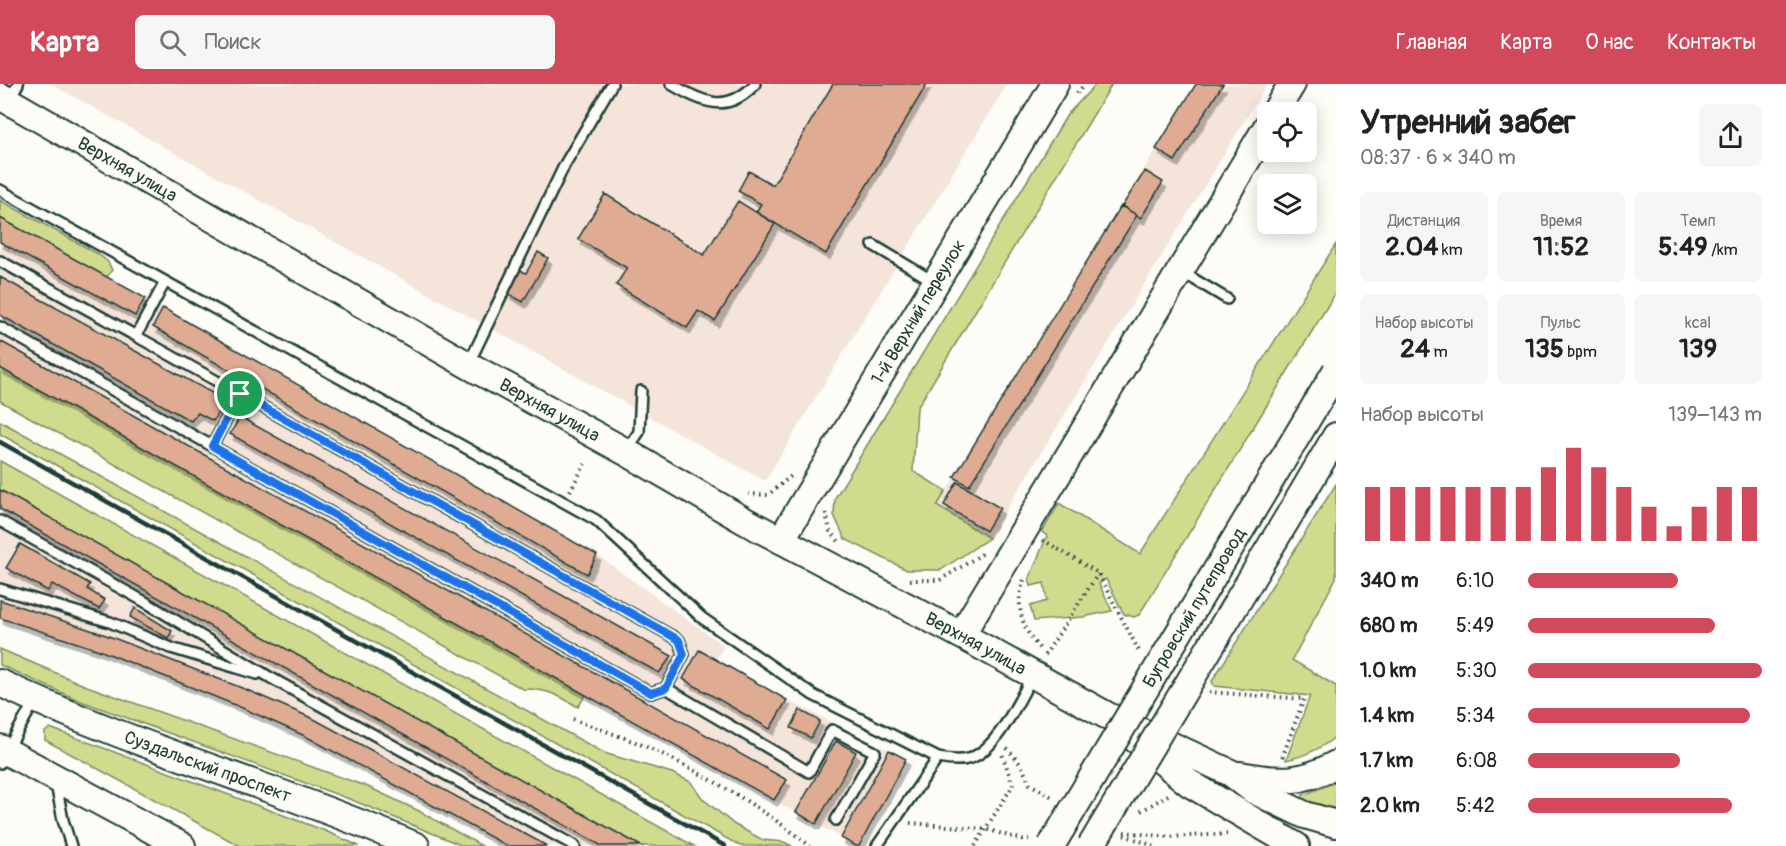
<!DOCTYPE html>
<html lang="ru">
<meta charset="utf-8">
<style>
:root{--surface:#fff;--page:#f6f6f6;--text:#222;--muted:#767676;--accent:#d1495b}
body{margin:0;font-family:Pangolin,sans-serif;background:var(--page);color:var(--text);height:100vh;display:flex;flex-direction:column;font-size:22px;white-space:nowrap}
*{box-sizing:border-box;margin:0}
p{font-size:20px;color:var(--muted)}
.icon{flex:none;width:33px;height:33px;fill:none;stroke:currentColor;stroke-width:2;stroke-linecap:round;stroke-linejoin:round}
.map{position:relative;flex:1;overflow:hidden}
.drawer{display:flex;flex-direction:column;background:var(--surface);width:450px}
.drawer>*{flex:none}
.tools{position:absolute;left:1257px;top:18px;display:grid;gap:12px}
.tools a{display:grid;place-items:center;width:60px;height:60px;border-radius:9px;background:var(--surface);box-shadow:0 3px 15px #0003;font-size:30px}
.pin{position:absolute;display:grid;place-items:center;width:51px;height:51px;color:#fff;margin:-26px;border:3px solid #fff;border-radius:50%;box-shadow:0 2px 6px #0007}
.round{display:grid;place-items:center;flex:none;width:63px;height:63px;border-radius:9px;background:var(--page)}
.head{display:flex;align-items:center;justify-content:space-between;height:102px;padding:0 24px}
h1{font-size:33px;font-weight:800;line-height:45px}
.stats{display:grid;grid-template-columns:repeat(3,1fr);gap:9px;height:102px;padding:6px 24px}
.stats div{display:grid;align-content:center;border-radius:9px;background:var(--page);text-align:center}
.stats b{font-size:26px;font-weight:800}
.stats small{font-size:16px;font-weight:400}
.stats p{font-size:16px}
.chart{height:168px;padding:12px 24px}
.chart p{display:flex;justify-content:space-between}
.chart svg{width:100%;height:108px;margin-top:6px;stroke:var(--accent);stroke-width:6}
ul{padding:0 24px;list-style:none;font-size:20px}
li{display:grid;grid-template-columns:96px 72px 1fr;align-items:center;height:45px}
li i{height:15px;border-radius:8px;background:var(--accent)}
header{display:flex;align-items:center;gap:36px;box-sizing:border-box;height:84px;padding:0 30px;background:var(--accent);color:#fff}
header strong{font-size:28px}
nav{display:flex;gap:33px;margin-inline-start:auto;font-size:21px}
.search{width:420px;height:54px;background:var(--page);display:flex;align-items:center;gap:15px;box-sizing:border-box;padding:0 21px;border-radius:9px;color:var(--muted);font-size:22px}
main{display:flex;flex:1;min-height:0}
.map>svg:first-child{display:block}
.built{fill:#f4e4d9}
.green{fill:#d0db8e;stroke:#788c61;stroke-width:1.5}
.building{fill:#dfab93;stroke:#1f3d34;stroke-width:1.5;filter:url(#shadow)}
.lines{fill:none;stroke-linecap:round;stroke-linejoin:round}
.lane-casing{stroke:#1f3d34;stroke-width:14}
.secondary-casing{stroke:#1f3d34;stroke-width:30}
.path{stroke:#1f3d34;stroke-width:4;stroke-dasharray:1.5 4.5;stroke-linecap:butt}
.lane{stroke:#fdfcf7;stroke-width:9}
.secondary{stroke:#fdfcf7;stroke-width:26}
.rail{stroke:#1f3d34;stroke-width:4.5}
.secondary-bridge-casing{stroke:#1f3d34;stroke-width:30;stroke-linecap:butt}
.secondary-bridge{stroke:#fdfcf7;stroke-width:26}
.route-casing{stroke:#fff;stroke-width:12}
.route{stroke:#1a73e8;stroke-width:8}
.labels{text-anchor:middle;stroke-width:6;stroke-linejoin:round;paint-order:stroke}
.street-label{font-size:18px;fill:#1f3d34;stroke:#fdfcf7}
</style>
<header>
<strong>Карта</strong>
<div class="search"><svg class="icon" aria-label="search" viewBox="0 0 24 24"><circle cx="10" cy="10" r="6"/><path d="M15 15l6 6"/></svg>Поиск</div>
<nav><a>Главная</a><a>Карта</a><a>О нас</a><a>Контакты</a></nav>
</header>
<main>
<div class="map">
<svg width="1336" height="762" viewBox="0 0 1336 762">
<defs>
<filter id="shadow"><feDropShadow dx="3.5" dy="6" stdDeviation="0" flood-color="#0004"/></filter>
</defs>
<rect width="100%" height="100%" fill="#fdfcf7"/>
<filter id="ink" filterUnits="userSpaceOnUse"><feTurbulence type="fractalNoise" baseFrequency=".0167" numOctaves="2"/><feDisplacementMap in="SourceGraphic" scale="12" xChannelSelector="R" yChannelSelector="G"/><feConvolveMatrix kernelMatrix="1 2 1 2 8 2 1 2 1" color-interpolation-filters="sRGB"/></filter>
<g filter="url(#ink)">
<path class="built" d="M51 0H1007L765 397Z
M1196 0H1267L989 454 937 422Z
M0 134 163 224 597 471 724 562 716 575 787 616 906 675 859 762 816 740 0 284Z
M0 406 641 762H507L305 652 240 623 99 566 0 534Z"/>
<path class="green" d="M1096 0H1112L917 324 913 387 946 407 937 422 989 454 941 486H907L845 455 834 431 835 414 1067 31Z
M0 116 98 170 108 178 112 186 107 193 0 134Z
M1336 160V208L1139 531 1134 533 1124 530 1106 495 1099 500 1112 527 1083 533 1034 537 1030 522 1047 517 1044 499 1031 502 1029 495 1047 452 1042 448 1059 419 1140 470Z
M0 284 586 611 578 623C560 612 545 604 523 605L0 317Z
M0 337 604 669 672 689 691 698 703 715 735 741 763 756 784 758 792 762H740L0 350Z
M0 377 694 762H641L0 406Z
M1336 400V494L1292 576 1336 602V652C1321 665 1305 672 1286 676L1310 612 1214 602 1212 597Z
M0 565 84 601 368 703 417 726 482 762H463L352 716 78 616 0 581Z
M50 644 323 746 359 762H240L45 656V648Z
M1336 698V731L1302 717 1303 711Z"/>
<path class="building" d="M833 0H927L826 170 756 128 761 120 738 107 749 87 773 101Z
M1196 0H1223L1175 77 1156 65Z
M1145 87 1163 98 1141 134 1122 122Z
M605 110 704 171 738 117 775 140 715 237 698 227 687 244 616 201 627 184 578 155Z
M1121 122 1137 131 969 402 954 393Z
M0 134 145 214 135 232 0 158Z
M538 168 548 174 523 218 507 209 520 186 526 189Z
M0 193 225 316 213 337 198 329 191 337 0 231Z
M163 224 597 471 587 490 153 243Z
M0 257 787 696 774 716 0 284Z
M240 333 672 572 659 589 230 350Z
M957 398 1000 424 986 447 944 421Z
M0 406 641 762H602L0 425Z
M20 460 90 500 87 505 105 516 99 525 52 500 48 507 6 484Z
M0 516 106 551 247 606 314 635 547 762H507L305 652 240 623 99 566 0 534Z
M135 524 172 547 168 554 130 533Z
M699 566 787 616 770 645 683 595Z
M800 626 820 637 811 654 791 644Z
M836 657 856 668 816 740 796 728Z
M889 666 906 675 859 762H856L841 754Z"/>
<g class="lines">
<g class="lane-casing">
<path id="lane" d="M671 0C702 18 727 31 755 0
M10 14 18 0
M0 106 596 436 702 534 813 611 938 674C948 676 960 678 971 674 998 664 1018 617 1032 593
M873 161 933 197
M0 177 136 252 165 198
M1182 188 1227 215
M0 243 212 362 240 310 136 252
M469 279 565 80 612 0
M212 362 651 609 666 604 684 570 679 556 240 310
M627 366 639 348 641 307
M0 437 147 519 271 594 575 762
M0 505 110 538 171 564 257 590
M666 604 809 688 832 646 875 668 836 736
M0 679 34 618
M56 700 63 736 71 762
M877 762 938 674"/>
</g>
<g class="secondary-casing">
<g id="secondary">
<path id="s1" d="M0 12 468 281 626 368 745 437 961 551 1106 631 1231 689 1253 706 1305 731 1336 740"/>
<path d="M1275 28 1292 0"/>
<path d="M1299 415 1336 352"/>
<path id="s2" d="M781 456 1055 0"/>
<path d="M961 551 1268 41"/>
<path id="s3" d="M0 599C134 663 279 703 416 762"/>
<path d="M1134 654 1189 699 1296 762"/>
<path d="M0 664 182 762"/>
<path d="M1240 691C1277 698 1302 700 1336 680"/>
</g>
</g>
<path class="path" d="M1077 9 1085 0
M570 407 585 380
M748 410 768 411 791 392
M826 429 830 447 840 459
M1043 456 1098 489 1140 569
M910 496H940L982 470
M1024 496C1014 522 1023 547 1041 566
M1045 571 1098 490
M1209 608 1304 615 1282 674
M573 635C601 646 631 655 658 668 711 694 764 725 810 762
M1007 664 1021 681 1030 700 1054 714
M1141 727 1168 711
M910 739 985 745 1023 756 1029 755
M1124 748 1169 753 1227 750
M1124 751 1154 762
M975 762 1013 701 1002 670"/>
<use href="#lane" class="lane"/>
<use href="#secondary" class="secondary"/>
<path class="rail" d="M0 358 725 762"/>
<g class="secondary-bridge-casing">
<g id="secondary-bridge">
<path id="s4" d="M1051 762 1336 287"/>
<path d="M1091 762 1299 415"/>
</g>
</g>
<use href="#secondary-bridge" class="secondary-bridge"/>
</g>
</g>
<g class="lines" filter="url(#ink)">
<g class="route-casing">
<path id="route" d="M240 310 679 556 684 570 666 604 651 609 212 362Z"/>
</g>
<use href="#route" class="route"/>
</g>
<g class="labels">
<g class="street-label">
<text dy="6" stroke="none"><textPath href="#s1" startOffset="147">Верхняя улица</textPath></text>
<text dy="6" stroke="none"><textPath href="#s2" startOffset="266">1-й Верхний переулок</textPath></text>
<text dy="6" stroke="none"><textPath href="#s1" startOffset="633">Верхняя улица</textPath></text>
<text dy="6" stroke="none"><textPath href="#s4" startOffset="278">Бугровский путепровод</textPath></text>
<text dy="6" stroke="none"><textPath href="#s1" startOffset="1119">Верхняя улица</textPath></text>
<text dy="6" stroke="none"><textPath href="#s3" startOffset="224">Суздальский проспект</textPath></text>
</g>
</g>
</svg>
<div class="tools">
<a><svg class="icon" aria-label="locate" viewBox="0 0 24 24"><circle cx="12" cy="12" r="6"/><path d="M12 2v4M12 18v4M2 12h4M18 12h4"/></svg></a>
<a><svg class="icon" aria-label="layers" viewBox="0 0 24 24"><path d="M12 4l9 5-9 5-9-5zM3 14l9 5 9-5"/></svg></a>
</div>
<div class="pin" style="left:240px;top:310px;background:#1e9e55"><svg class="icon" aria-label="arrive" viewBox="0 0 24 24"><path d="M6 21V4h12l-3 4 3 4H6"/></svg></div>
</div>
<section class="drawer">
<div class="head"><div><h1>Утренний забег</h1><p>08:37 · 6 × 340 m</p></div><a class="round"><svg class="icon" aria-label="share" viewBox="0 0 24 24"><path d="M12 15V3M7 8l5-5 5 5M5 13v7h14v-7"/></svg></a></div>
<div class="stats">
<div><p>Дистанция</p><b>2.04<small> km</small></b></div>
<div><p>Время</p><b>11:52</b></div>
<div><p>Темп</p><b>5:49<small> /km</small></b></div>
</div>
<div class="stats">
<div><p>Набор высоты</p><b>24<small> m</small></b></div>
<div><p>Пульс</p><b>135<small> bpm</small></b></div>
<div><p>kcal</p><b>139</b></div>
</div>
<div class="chart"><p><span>Набор высоты</span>139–143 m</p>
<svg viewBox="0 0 160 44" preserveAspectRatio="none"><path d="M5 44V22M15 44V22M25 44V22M35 44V22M45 44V22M55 44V22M65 44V22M75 44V14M85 44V6M95 44V14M105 44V22M115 44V30M125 44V38M135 44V30M145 44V22M155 44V22"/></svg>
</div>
<ul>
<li><b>340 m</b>6:10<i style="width:64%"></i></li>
<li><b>680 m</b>5:49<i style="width:80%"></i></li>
<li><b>1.0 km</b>5:30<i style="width:100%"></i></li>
<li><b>1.4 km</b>5:34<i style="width:95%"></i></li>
<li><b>1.7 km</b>6:08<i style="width:65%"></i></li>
<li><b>2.0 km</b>5:42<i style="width:87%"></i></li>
</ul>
</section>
</main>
